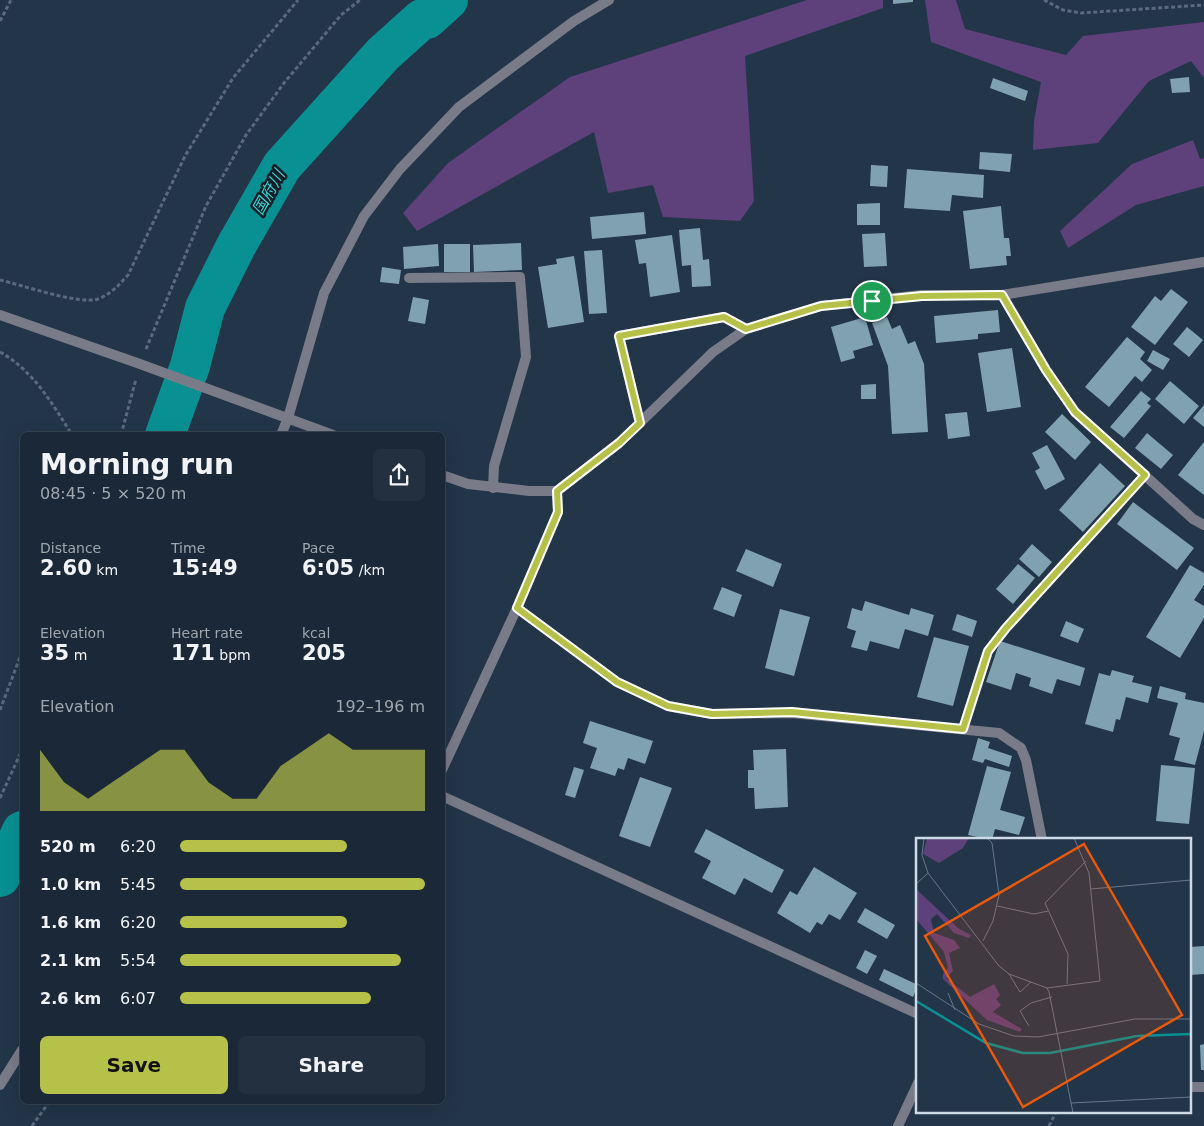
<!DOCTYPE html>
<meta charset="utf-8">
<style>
:root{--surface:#1a2837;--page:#23303f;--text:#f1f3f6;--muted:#9fa6ad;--line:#384452;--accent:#b6c149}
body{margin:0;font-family:"DejaVu Sans","Noto Sans JP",sans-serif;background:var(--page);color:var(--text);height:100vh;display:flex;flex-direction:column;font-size:19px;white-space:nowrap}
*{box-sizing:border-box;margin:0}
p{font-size:16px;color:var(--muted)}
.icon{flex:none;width:28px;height:28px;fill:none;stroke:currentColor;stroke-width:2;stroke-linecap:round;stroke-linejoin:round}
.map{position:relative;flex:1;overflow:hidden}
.panel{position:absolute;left:20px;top:432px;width:425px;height:672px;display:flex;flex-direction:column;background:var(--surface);border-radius:8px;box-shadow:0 5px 20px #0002,0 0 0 1px var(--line)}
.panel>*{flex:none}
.pin{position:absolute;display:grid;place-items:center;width:42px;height:42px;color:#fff;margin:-21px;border:2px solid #fff;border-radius:50%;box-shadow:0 1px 5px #0007}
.round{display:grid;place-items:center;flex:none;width:52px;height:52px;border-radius:8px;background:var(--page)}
.headline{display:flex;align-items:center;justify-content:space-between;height:85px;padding:0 20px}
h1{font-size:28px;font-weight:700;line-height:38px}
.metrics{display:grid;grid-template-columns:repeat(3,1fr);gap:8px;height:85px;padding:5px 20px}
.metrics div{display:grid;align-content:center}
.metrics b{font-size:21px;font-weight:700}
.metrics small{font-size:14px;font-weight:400}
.metrics p{font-size:14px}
.chart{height:140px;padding:10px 20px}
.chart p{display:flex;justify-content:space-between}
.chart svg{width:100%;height:90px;margin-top:5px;fill:var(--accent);opacity:.7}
.button{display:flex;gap:10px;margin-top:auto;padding:10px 20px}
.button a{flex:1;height:58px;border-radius:8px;background:var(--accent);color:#111;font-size:20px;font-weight:700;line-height:58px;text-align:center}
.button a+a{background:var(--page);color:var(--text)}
ul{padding:0 20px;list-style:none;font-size:16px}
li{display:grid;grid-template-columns:80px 60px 1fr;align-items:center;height:38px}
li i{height:12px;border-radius:6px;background:var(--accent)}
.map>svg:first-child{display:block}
.green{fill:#5e407a}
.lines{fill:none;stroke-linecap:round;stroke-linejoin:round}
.river{stroke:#099092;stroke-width:40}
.building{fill:#80a2b0}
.path{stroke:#5a6a7c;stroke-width:3;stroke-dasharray:4 2.5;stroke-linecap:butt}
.service{stroke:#797b88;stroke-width:10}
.minor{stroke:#797b88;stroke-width:10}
.route-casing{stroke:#fff;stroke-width:10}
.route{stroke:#b6c149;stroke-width:6}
.labels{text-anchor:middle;stroke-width:5;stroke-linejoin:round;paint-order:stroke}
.water-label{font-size:16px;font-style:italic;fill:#2dd9db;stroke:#141c25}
.inset-river{fill:none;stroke:#099092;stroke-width:2.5}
.inset-road{fill:none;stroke:#687788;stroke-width:1}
.view{fill:#e8590c;fill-opacity:0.15;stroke:#e8590c;stroke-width:2.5}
.inset-edge{fill:none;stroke:#cfdae7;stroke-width:2.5}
</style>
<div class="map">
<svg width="1204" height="1126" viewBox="0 0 1204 1126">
<rect width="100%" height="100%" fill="#233549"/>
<path class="green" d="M807 0H883V8L745 56 754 201 740 221 663 217 653 185 608 193 594 132 417 231 403 213 448 163 570 77Z
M925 0H956L965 29 1066 55 1083 36 1204 22V78L1191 61 1149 81 1098 143 1033 150 1034 121 1041 82 931 42Z
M1193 140 1200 159 1204 158V186L1136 205 1068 248 1060 231 1132 164Z"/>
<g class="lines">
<path class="river" d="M165 435 190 366 205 308 236 246 282 166 383 54 422 19H427L448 0
M0 877 22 831"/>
</g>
<path class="building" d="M893 0H913V2L893 4Z
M1189 77 1190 92 1172 93 1170 79Z
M993 78 1028 91 1025 101 990 88Z
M980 152 1012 154 1010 172 979 169Z
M871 165 888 166 887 187 870 186Z
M907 169 984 175 983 198 952 195 950 211 904 208Z
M880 203V225H857V204Z
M1001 206 1004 238H1009L1011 256H1006L1007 265 970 269 963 211Z
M644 212 646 234 592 239 590 217Z
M700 228 703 260 709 259 711 286 692 287 691 265 682 266 679 230Z
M885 233 887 266 864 267 862 234Z
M672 235 680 292 650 297 646 263 639 264 635 240Z
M521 243 522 270 474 272 473 245Z
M438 244 439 266 404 269 403 247Z
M444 244H470V272H444Z
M602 250 607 313 589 314 584 251Z
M574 256 584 322 548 328 538 267 557 264 556 259Z
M382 267 401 270 399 284 380 282Z
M1171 289 1188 302 1155 345 1131 327 1155 296 1161 301Z
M413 297 429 300 425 324 408 321Z
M998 310 1000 332 978 334V339L936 343 934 316Z
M865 317 873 345 853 351 855 358 841 362 831 327Z
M887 317 892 329 900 325 908 344 915 341 924 364 928 432 892 434 888 366 872 323Z
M1187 327 1203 340 1189 357 1173 344Z
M1127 337 1145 352 1140 359 1152 370 1142 382 1135 376 1109 407 1085 387Z
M1012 348 1021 407 987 412 978 353Z
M1153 350 1170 359 1163 370 1147 361Z
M1170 381 1199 406 1184 424 1155 399Z
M876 384V399H861V385Z
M1141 391 1151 399 1147 403 1151 406 1124 438 1110 427Z
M1204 405V427L1193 418Z
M967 412 970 436 948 439 945 414Z
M1062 414 1091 442 1075 460 1045 432Z
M1147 433 1173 455 1161 469 1135 448Z
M1204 442V495L1178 475Z
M1047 445 1065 479 1045 490 1035 471 1040 468 1032 453Z
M1100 463 1125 486 1083 532 1059 510Z
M1133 502 1194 548 1177 570 1117 524Z
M1032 544 1052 562 1039 577 1019 559Z
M746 549 782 564 773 587 736 571Z
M1018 564 1035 578 1013 604 996 589Z
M1190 565 1204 573V585L1194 600 1204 606V618L1180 658 1146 637Z
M722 587 742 595 734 617 713 609Z
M865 601 909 615 911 608 934 615 928 636 905 629 899 649 870 641 867 651 851 647 856 631 847 628 852 608 862 611Z
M780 609 810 617 794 676 765 668Z
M957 614 977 621 972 637 952 630Z
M1066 621 1084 629 1078 643 1060 636Z
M934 637 969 646 953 706 917 697Z
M1000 641 1085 668 1080 686 1057 679 1052 694 1029 686 1031 678 1016 673 1011 690 986 682Z
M1112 670 1134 676 1132 682 1152 687 1148 703 1126 697 1120 720 1116 719 1113 732 1085 724 1099 673 1110 676Z
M1160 686 1186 693 1185 699 1204 703V731L1195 765 1174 760 1180 738 1169 735 1178 703 1157 698Z
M590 721 653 741 645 764 628 758 624 770 618 768 615 776 590 768 597 748 583 743Z
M978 738 990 742 988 748 1012 756 1009 767 985 759 983 763 972 760Z
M786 749 788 807 755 809 754 788H748V770H754L753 750Z
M1161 765 1195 768 1189 824 1156 821Z
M987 766 1011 772 1000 810 1025 817 1019 835 995 829 992 840 968 835Z
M574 767 584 770 575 798 565 795Z
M640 777 672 788 650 847 619 836Z
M706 829 784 870 772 893 744 878 735 895 702 878 711 861 694 852Z
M814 867 857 893 840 920 829 914 822 925 817 922 810 933 777 913 790 891 797 895Z
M865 908 895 925 887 939 857 922Z
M1204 946V974L1190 975V947Z
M865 950 877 956 867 974 856 968Z
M884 969 918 985 913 997 879 980Z
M1204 1044V1070H1201L1200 1045Z"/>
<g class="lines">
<path class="path" d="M1044 0 1063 10 1081 13 1204 5
M0 21 11 0
M0 280C22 285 79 305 98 299 111 294 119 285 128 275L185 156 233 78 298 0
M146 349 206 206 246 135 284 83 341 15 360 0
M0 352C32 370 50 400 69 430L70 435
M121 435 136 379
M0 710 22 652
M0 798 22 750
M32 1126 49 1102
M1049 1126 1056 1112"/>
<path class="service" d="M963 729 988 651 1006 628 1145 475"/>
<path class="minor" d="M409 278 520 277 526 357 494 466 493 488
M1002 295 1046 370 1075 412 1193 519 1204 525
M0 315 140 364 333 435
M640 423 619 336 724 317 746 329
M281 435 288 418 324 293 364 216 400 169 459 107 574 21 609 0
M442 475 468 484 529 491H557L619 443 713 352 746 329 821 306 922 295H1002L1204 262
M517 608 617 682 668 706 712 714 792 713 999 733 1021 748 1026 760 1042 840
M442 770 517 608 558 512 557 491
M442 796 918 1014
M0 1085 22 1050
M1190 1087H1204
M898 1126 918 1083"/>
</g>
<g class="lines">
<g class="route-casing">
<path id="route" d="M1002 295 1046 370 1075 412 1145 475 1006 628 988 651 963 729 792 712 712 714 668 706 617 682 517 608 558 512 557 491 619 443 640 423 619 336 724 317 746 329 821 306 922 296Z"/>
</g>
<use href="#route" class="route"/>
</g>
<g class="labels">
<g class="water-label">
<text transform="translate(268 192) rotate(-61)" y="6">国府川</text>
</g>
</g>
<g transform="translate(916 838)">
<rect width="275" height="275" fill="#233549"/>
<path d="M11 0H53L47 10 23 25 7 16ZM0 51 43 91 55 97 53 100 38 95 21 76 15 81 18 95 38 102 44 110 33 115 37 133 30 140 54 159 78 146 84 157 80 161 85 167 77 174 106 191 104 194 71 182 27 141V136L32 130 28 114 0 81Z" fill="#5e407a"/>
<path class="inset-river" d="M0 163 70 205 107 215H134L221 198 275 196"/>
<path class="inset-road" d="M8 0 6 17 12 35 83 128 93 136 131 150 133 154 157 275M0 46 12 35M175 51 275 42M81 68 118 76 132 73M67 103 77 83 83 57 76 5 71 0M93 136 104 154 115 144M0 145 63 186 98 198 122 199 219 181H275M151 146 152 116 129 65 170 23M131 150 184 143 173 35 158 0M32 155 39 172M113 188 104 173 115 165 136 159M155 265 275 259"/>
<path class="view" d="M168 6 266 177 107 269 9 98Z"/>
<rect width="275" height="275" class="inset-edge"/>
</g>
</svg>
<div class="pin" style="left:872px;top:301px;background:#1e9e55"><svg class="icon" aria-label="arrive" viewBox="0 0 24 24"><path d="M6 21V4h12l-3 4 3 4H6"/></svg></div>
<section class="panel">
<div class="headline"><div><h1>Morning run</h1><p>08:45 · 5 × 520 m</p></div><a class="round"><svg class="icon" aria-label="share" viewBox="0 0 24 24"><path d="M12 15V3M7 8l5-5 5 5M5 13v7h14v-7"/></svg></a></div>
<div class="metrics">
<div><p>Distance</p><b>2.60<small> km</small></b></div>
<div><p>Time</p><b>15:49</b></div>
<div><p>Pace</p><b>6:05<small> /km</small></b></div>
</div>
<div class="metrics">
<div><p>Elevation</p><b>35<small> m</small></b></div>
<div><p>Heart rate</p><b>171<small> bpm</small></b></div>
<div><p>kcal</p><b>205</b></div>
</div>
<div class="chart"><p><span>Elevation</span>192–196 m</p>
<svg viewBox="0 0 160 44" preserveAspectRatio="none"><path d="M0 44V14L10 30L20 38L30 30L40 22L50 14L60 14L70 30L80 38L90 38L100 22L110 14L120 6L130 14L140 14L150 14L160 14V44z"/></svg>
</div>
<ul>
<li><b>520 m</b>6:20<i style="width:68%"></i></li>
<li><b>1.0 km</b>5:45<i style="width:100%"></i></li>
<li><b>1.6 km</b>6:20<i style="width:68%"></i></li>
<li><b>2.1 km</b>5:54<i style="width:90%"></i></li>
<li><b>2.6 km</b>6:07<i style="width:78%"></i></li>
</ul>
<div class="button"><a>Save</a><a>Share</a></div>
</section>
</div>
